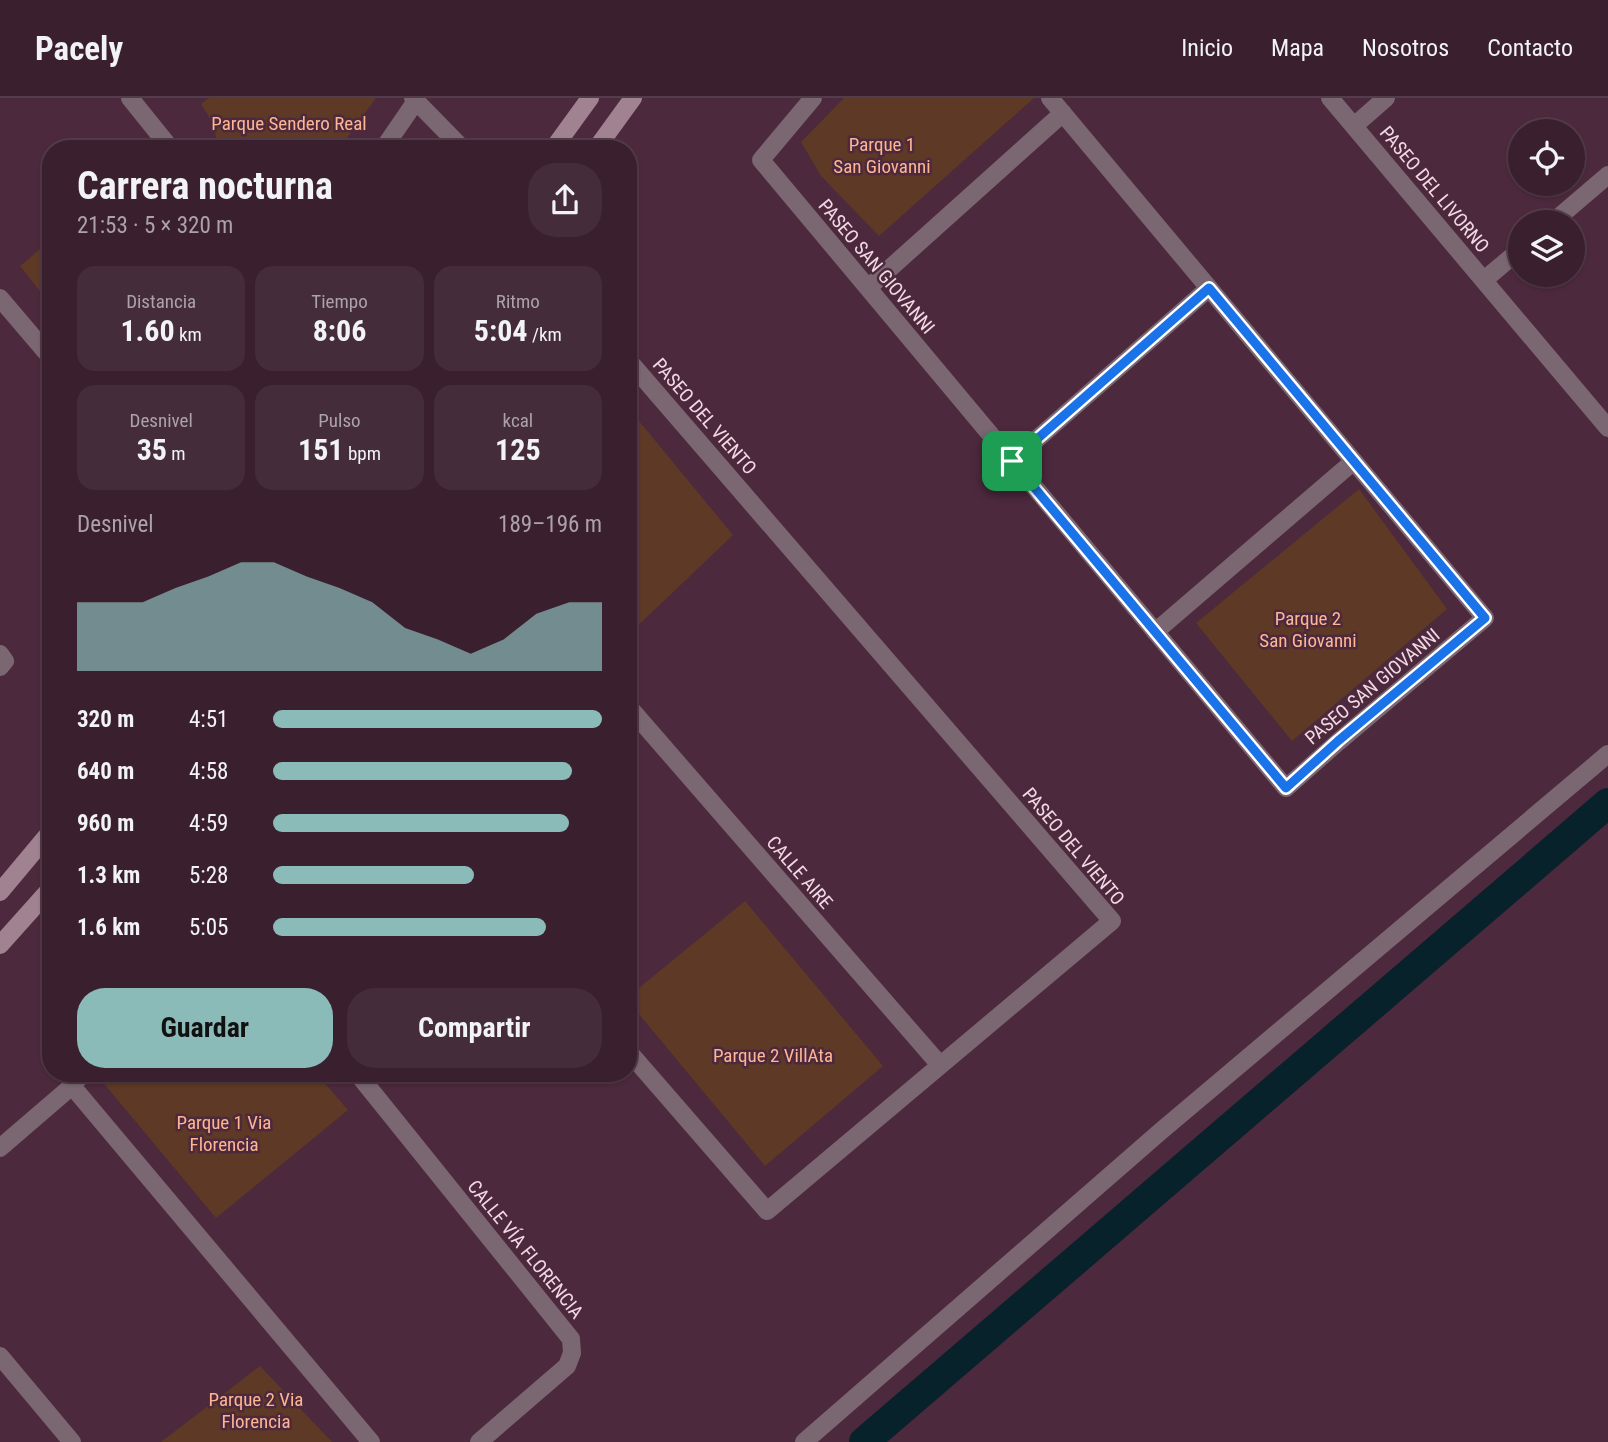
<!DOCTYPE html>
<html lang="es">
<meta charset="utf-8">
<style>
:root{--surface:#3a1f2e;--page:#452c3a;--text:#f1f3f6;--muted:#aba2aa;--line:#543d4a;--accent:#8bbbb9}
body{margin:0;font-family:"Roboto Condensed",sans-serif;background:var(--page);color:var(--text);height:100vh;display:flex;flex-direction:column;font-size:26px;white-space:nowrap}
*{box-sizing:border-box;margin:0}
p{font-size:23px;color:var(--muted)}
.icon{flex:none;width:38px;height:38px;fill:none;stroke:currentColor;stroke-width:2;stroke-linecap:round;stroke-linejoin:round}
.map{position:relative;flex:1;overflow:hidden}
.details{position:absolute;left:42px;top:42px;width:595px;height:942px;display:flex;flex-direction:column;background:var(--surface);border-radius:28px;box-shadow:0 2px 5px #0004,0 0 0 2px var(--line)}
.details>*{flex:none}
.controls{position:absolute;left:1508px;top:21px;display:grid;gap:14px}
.controls a{display:grid;place-items:center;width:77px;height:77px;border-radius:50%;background:var(--surface);box-shadow:0 2px 5px #0004,0 0 0 2px var(--line);font-size:35px}
.pin{position:absolute;display:grid;place-items:center;width:60px;height:60px;color:#fff;margin:-30px;border-radius:14px;box-shadow:0 4px 10px #0006}
.round{display:grid;place-items:center;flex:none;width:74px;height:74px;border-radius:28px;background:var(--page)}
.head{display:flex;align-items:center;justify-content:space-between;height:119px;padding:0 35px}
h1{font-size:38px;font-weight:700;line-height:52px}
.stats{display:grid;grid-template-columns:repeat(3,1fr);gap:10px;height:119px;padding:7px 35px}
.stats div{display:grid;align-content:center;border-radius:18px;background:var(--page);text-align:center}
.stats b{font-size:30px;font-weight:700}
.stats small{font-size:19px;font-weight:400}
.stats p{font-size:19px}
.chart{height:196px;padding:14px 35px}
.chart p{display:flex;justify-content:space-between}
.chart svg{width:100%;height:126px;margin-top:7px;fill:var(--accent);opacity:.7}
.action{display:flex;gap:14px;margin-top:auto;padding:14px 35px}
.action a{flex:1;height:80px;border-radius:28px;background:var(--accent);color:#111;font-size:28px;font-weight:700;line-height:80px;text-align:center}
.action a+a{background:var(--page);color:var(--text)}
ul{padding:0 35px;list-style:none;font-size:23px}
li{display:grid;grid-template-columns:112px 84px 1fr;align-items:center;height:52px}
li i{height:18px;border-radius:9px;background:var(--accent)}
header{display:flex;align-items:center;gap:42px;box-sizing:border-box;height:98px;padding:0 35px;background:var(--surface);border-bottom:2px solid var(--line)}
header strong{font-size:33px}
nav{display:flex;gap:38px;margin-inline-start:auto;font-size:24px}
.map>svg:first-child{display:block}
.green{fill:#5d3926}
.lines{fill:none;stroke-linecap:round;stroke-linejoin:round}
.canal{stroke:#08222c;stroke-width:30}
.street{stroke:#7a6771;stroke-width:18}
.secondary{stroke:#a08291;stroke-width:18}
.route-casing{stroke:#fff;stroke-width:14}
.route{stroke:#1a73e8;stroke-width:9}
.labels{text-anchor:middle;stroke-width:5;stroke-linejoin:round;paint-order:stroke}
.park-label{font-size:19px;fill:#feb692;stroke:#4d293d}
.street-label{font-size:19px;fill:#f2d9e5;stroke:#4d293d}
</style>
<header>
<strong>Pacely</strong>
<nav><a>Inicio</a><a>Mapa</a><a>Nosotros</a><a>Contacto</a></nav>
</header>
<div class="map">
<svg width="1608" height="1344" viewBox="0 0 1608 1344">
<rect width="100%" height="100%" fill="#4d293d"/>
<path class="green" d="M209 0H376L339 51H215C219 33 210 20 201 6Z
M844 0H1034L879 138 821 78 801 44Z
M51 142V207L20 168Z
M630 312 733 437 628 537V314Z
M1359 391 1447 511 1292 643 1196 525Z
M745 803 883 968 765 1068 628 903V899Z
M109 975H316L348 1012 216 1120 101 982Z
M260 1268 332 1344H161Z"/>
<g class="lines">
<path class="canal" d="M864 1344 1608 705"/>
<path class="street" d="M130 0 171 51
M413 0 463 51
M813 0 761 62 1286 690 1338 644 1485 520 1050 0
M1330 0 1608 330
M1354 28 1386 0
M383 51 416 3
M1553 124 1608 77
M1484 182 1521 151
M868 190 1063 15
M0 200 51 260
M628 262 1112 823 767 1113 628 953
M1012 363 1209 190
M1155 534 1354 363
M0 556 5 563 0 569
M628 608 940 967
M357 975 571 1241 572 1255 567 1268 479 1344
M72 988 371 1344
M0 1050 72 988 83 975
M0 1258 72 1344
M804 1344 1161 1033 1608 656"/>
<path class="secondary" d="M553 51 590 0
M596 51 633 0
M0 794 51 733
M0 847 51 790"/>
</g>
<g class="lines">
<g class="route-casing">
<path id="route" d="M1209 190 1485 520 1338 643 1286 690 1012 363Z"/>
</g>
<use href="#route" class="route"/>
</g>
<g class="labels">
<g class="park-label">
<text x="289" y="32">Parque Sendero Real</text>
<text x="882" y="53">Parque 1<tspan x="882" dy="22">San Giovanni</tspan></text>
<text x="1308" y="527">Parque 2<tspan x="1308" dy="22">San Giovanni</tspan></text>
<text x="773" y="964">Parque 2 VillAta</text>
<text x="224" y="1031">Parque 1 Via<tspan x="224" dy="22">Florencia</tspan></text>
<text x="256" y="1308">Parque 2 Via<tspan x="256" dy="22">Florencia</tspan></text>
</g>
<g class="street-label">
<text transform="translate(1435 91) rotate(50)" y="7">PASEO DEL LIVORNO</text>
<text transform="translate(877 168) rotate(50)" y="7">PASEO SAN GIOVANNI</text>
<text transform="translate(705 318) rotate(49)" y="7">PASEO DEL VIENTO</text>
<text transform="translate(1372 588) rotate(-40)" y="7">PASEO SAN GIOVANNI</text>
<text transform="translate(1074 748) rotate(50)" y="7">PASEO DEL VIENTO</text>
<text transform="translate(800 774) rotate(49)" y="7">CALLE AIRE</text>
<text transform="translate(526 1151) rotate(51)" y="7">CALLE VÍA FLORENCIA</text>
</g>
</g>
</svg>
<div class="controls">
<a><svg class="icon" aria-label="locate" viewBox="0 0 24 24"><circle cx="12" cy="12" r="6"/><path d="M12 2v4M12 18v4M2 12h4M18 12h4"/></svg></a>
<a><svg class="icon" aria-label="layers" viewBox="0 0 24 24"><path d="M12 4l9 5-9 5-9-5zM3 14l9 5 9-5"/></svg></a>
</div>
<div class="pin" style="left:1012px;top:363px;background:#1e9e55"><svg class="icon" aria-label="arrive" viewBox="0 0 24 24"><path d="M6 21V4h12l-3 4 3 4H6"/></svg></div>
<section class="details">
<div class="head"><div><h1>Carrera nocturna</h1><p>21:53 · 5 × 320 m</p></div><a class="round"><svg class="icon" aria-label="share" viewBox="0 0 24 24"><path d="M12 15V3M7 8l5-5 5 5M5 13v7h14v-7"/></svg></a></div>
<div class="stats">
<div><p>Distancia</p><b>1.60<small> km</small></b></div>
<div><p>Tiempo</p><b>8:06</b></div>
<div><p>Ritmo</p><b>5:04<small> /km</small></b></div>
</div>
<div class="stats">
<div><p>Desnivel</p><b>35<small> m</small></b></div>
<div><p>Pulso</p><b>151<small> bpm</small></b></div>
<div><p>kcal</p><b>125</b></div>
</div>
<div class="chart"><p><span>Desnivel</span>189–196 m</p>
<svg viewBox="0 0 160 44" preserveAspectRatio="none"><path d="M0 44V20L10 20L20 20L30 15L40 11L50 6L60 6L70 11L80 15L90 20L100 29L110 33L120 38L130 33L140 24L150 20L160 20V44z"/></svg>
</div>
<ul>
<li><b>320 m</b>4:51<i style="width:100%"></i></li>
<li><b>640 m</b>4:58<i style="width:91%"></i></li>
<li><b>960 m</b>4:59<i style="width:90%"></i></li>
<li><b>1.3 km</b>5:28<i style="width:61%"></i></li>
<li><b>1.6 km</b>5:05<i style="width:83%"></i></li>
</ul>
<div class="action"><a>Guardar</a><a>Compartir</a></div>
</section>
</div>
